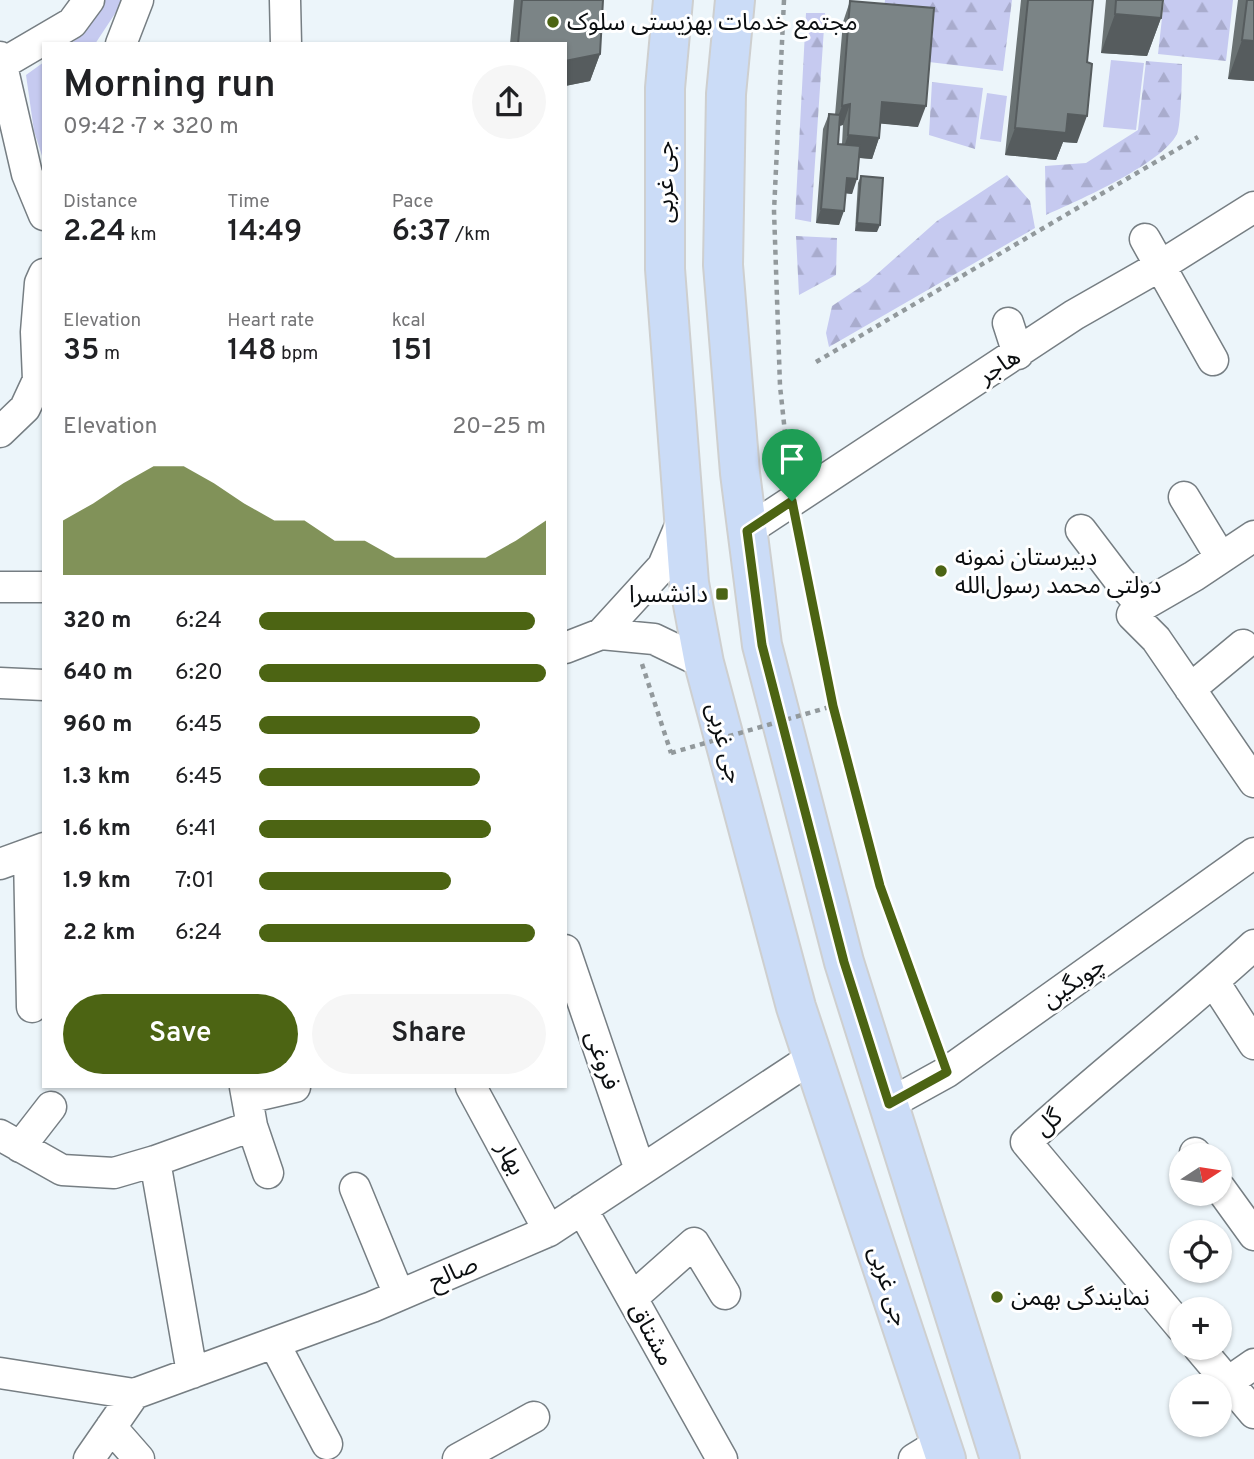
<!DOCTYPE html>
<meta charset="utf-8">
<style>
:root{--surface:#fff;--page:#f6f6f6;--text:#202124;--muted:#757577;--accent:#4c6413}
body{margin:0;font-family:Overpass,"Noto Sans Arabic",sans-serif;background:var(--page);color:var(--text);height:100vh;display:flex;flex-direction:column;font-size:26px;white-space:nowrap}
*{box-sizing:border-box;margin:0}
p{font-size:23px;color:var(--muted)}
.icon{flex:none;width:38px;height:38px;fill:none;stroke:currentColor;stroke-width:2;stroke-linecap:round;stroke-linejoin:round}
.map{position:relative;flex:1;overflow:hidden}
.drawer{position:absolute;left:42px;top:42px;width:525px;height:1046px;display:flex;flex-direction:column;background:var(--surface);border-radius:0px;box-shadow:0 2px 5px #0004}
.drawer>*{flex:none}
.needle{width:46px;rotate:78deg}
.tools{position:absolute;left:1169px;top:1143px;display:grid;gap:14px}
.tools a{display:grid;place-items:center;width:63px;height:63px;border-radius:50%;background:var(--surface);box-shadow:0 2px 5px #0004;font-size:35px}
.pin{position:absolute;display:grid;place-items:center;width:60px;height:60px;color:#fff;margin:-72px -30px;border-radius:50% 50% 50% 0;rotate:-45deg;box-shadow:0 0 7px #0007}
.pin .icon{rotate:45deg}
.round{display:grid;place-items:center;flex:none;width:74px;height:74px;border-radius:37px;background:var(--page)}
.head{display:flex;align-items:center;justify-content:space-between;height:119px;padding:0 21px}
h1{font-size:38px;font-weight:600;line-height:52px}
.metrics{display:grid;grid-template-columns:repeat(3,1fr);gap:10px;height:119px;padding:7px 21px}
.metrics div{display:grid;align-content:center}
.metrics b{font-size:30px;font-weight:600}
.metrics small{font-size:19px;font-weight:400}
.metrics p{font-size:19px}
.chart{height:196px;padding:14px 21px}
.chart p{display:flex;justify-content:space-between}
.chart svg{width:100%;height:126px;margin-top:7px;fill:var(--accent);opacity:.7}
.button{display:flex;gap:14px;margin-top:auto;padding:14px 21px}
.button a{flex:1;height:80px;border-radius:42px;background:var(--accent);color:#fff;font-size:28px;font-weight:600;line-height:80px;text-align:center}
.button a+a{background:var(--page);color:var(--text)}
ul{padding:0 21px;list-style:none;font-size:23px}
li{display:grid;grid-template-columns:112px 84px 1fr;align-items:center;height:52px}
li i{height:18px;border-radius:9px;background:var(--accent)}
.map>svg:first-child{display:block}
.green{fill:#c6caf0}
.forest{fill:url(#forest-firs)}
.lines{fill:none;stroke-linecap:round;stroke-linejoin:round}
.minor-casing{stroke:#767e83;stroke-width:33}
.major-casing{stroke:#cecfcf;stroke-width:42}
.path{stroke:#92999c;stroke-width:4.5;stroke-dasharray:5 5;stroke-linecap:butt}
.minor{stroke:#fff;stroke-width:30}
.major{stroke:#cbdcf7;stroke-width:38}
.path-bridge{stroke:#92999c;stroke-width:4.5;stroke-dasharray:5 5;stroke-linecap:butt}
.wall{fill:#6a7273;fill-rule:evenodd}
.shaded-wall{fill:#565c5e}
.building{fill:#7b8486;stroke:#565c5e;stroke-width:2}
.route-casing{stroke:#fff;stroke-width:14}
.route{stroke:#4c6413;stroke-width:9}
.poi-dot{fill:#4c6413;stroke:#fff;stroke-width:2.5}
.labels{text-anchor:middle;stroke-width:6;stroke-linejoin:round;paint-order:stroke}
.poi-label{font-size:24px;fill:#0b0e10;stroke:#fff;text-anchor:start}
.street-label{font-size:24px;fill:#0b0e10;stroke:#fff}
</style>
<div class="map">
<svg width="1254" height="1459" viewBox="0 0 1254 1459">
<defs>
<pattern id="forest-firs" width="22" height="20" patternUnits="userSpaceOnUse" patternTransform="scale(1.75)"><rect width="22" height="20" fill="#c6caf0"/><path d="M5 1l3.5 6h-7zM16 11l3.5 6h-7z" fill="#a9accd"/></pattern>
</defs>
<rect width="100%" height="100%" fill="#ecf5fa"/>
<path class="green" d="M105 0H124L95 44H70L84 34Z
M1111 60 1144 63 1136 130 1103 127Z
M44 62V162L34 131 26 75Z
M987 93 1007 96 1001 142 980 139Z"/>
<path class="forest" d="M885 0H1012L1003 71 929 62 884 9Z
M1164 0H1233L1226 61 1158 54Z
M806 13H825L811 222 795 219Z
M1146 61 1182 64C1182 77 1181 126 1177 134 1162 164 1077 201 1046 215L1045 166 1086 163 1138 130Z
M932 82 983 88 975 149 929 135Z
M1007 175 1030 201 1035 228 829 347 826 333 832 306 868 282 937 221Z
M796 236 837 238 836 275 799 295Z"/>
<g class="lines">
<g class="minor-casing">
<path id="minor" d="M285 0 286 44
M121 44 138 0
M0 57 27 174 44 215
M2 64 72 23 89 0
M1145 239 1213 360
M1008 323 1018 354
M0 432 25 408 38 380 36 332 40 283 44 274
M1184 497 1221 558
M1081 530 1119 580 1142 606
M747 531 1074 315 1160 266 1254 207
M1254 536 1194 576 1142 606 1132 615 1156 639 1254 782
M0 587H44
M601 634 654 639 704 663
M565 648 601 634 663 566 683 519
M0 683 44 685
M1190 689 1243 645
M29 854 32 1007
M0 864 44 848
M565 950 640 1170
M1214 982 1254 1044
M245 1087 252 1126 268 1173
M471 1087 549 1231
M247 1098 295 1087
M889 1104 947 1072 1254 853
M0 1135 62 1170 114 1173 155 1161 252 1126
M20 1147 51 1107
M1195 1153 1196 1155
M155 1161 192 1373
M355 1188 399 1295
M1220 1188 1254 1235
M582 1209 722 1459
M632 1298 694 1243 725 1294
M1181 1327 1026 1142C1100 1074 1180 1013 1254 945
M274 1343 327 1444
M1199 1348 1254 1413
M0 1373 134 1394
M1228 1382 1254 1364
M111 1427 139 1459
M89 1459 134 1394 372 1307 549 1231 813 1057
M458 1459 534 1417
M914 1459 940 1443"/>
</g>
<g class="major-casing">
<path id="major" d="M673 0 665 88V269L689 583 704 663 796 1007 946 1459
M735 0 726 94 723 265 740 473 762 645 844 962 1000 1459"/>
</g>
<path class="path" d="M784 0 774 211 780 386 789 470
M816 362 1198 137
M798 530 833 706 880 886 937 1045
M642 664 671 753"/>
<use href="#minor" class="minor"/>
<use href="#major" class="major"/>
<path class="path-bridge" d="M671 753 833 706"/>
</g>
<path class="wall" d="M514 0H603L600 54 590 81 565 86V44H510Z
M1021 0H1093L1077 143 1063 142 1056 160 1005 155Z
M1106 0H1163L1161 18 1147 56 1101 53Z
M1238 0H1254V81L1228 79Z
M850 1 918 127 880 123 879 138 872 159 859 158 852 194 846 193 839 225 816 223 823 129 829 114 835 115 843 22ZM843 125 842 144H838L839 126Z
M861 176 877 232 855 231 858 183Z"/>
<path class="shaded-wall" d="M1115 14 1161 18 1147 56 1101 53Z
M1242 40 1254 41V81L1228 79Z
M600 54 590 81 565 86V61Z
M882 102 926 106 918 127 874 123Z
M850 104 843 125 834 127 842 106Z
M1068 114 1087 116 1077 143 1063 142 1056 160 1005 155 1015 128Z
M848 135 879 138 872 159 841 156Z
M847 178 857 179 852 194 842 193Z
M821 209 844 211 839 225 816 223Z
M857 223 880 225 877 232 855 231Z"/>
<path class="building" d="M522 0H603L600 54 565 61V44H518Z
M1028 0H1093L1087 62 1092 64 1087 116 1068 114 1066 133 1015 128Z
M1116 0H1163L1161 18 1115 14Z
M1247 0H1254V41L1242 40Z
M850 1 934 8 926 106 882 102 879 138 848 135 850 104 842 106Z
M829 114 840 115 838 144 860 146 857 179 847 178 844 211 821 209Z
M861 176 883 178 880 225 857 223Z"/>
<g class="lines">
<g class="route-casing">
<path id="route" d="M792 501 833 706 880 886 947 1072 889 1104 844 962 762 645 747 531Z"/>
</g>
<use href="#route" class="route"/>
</g>
<g class="poi-dot">
<circle cx="553" cy="22" r="7"/>
<circle cx="941" cy="571" r="7"/>
<rect x="715" y="587" width="14" height="14" rx="3.5"/>
<circle cx="997" cy="1297" r="7"/>
</g>
<g class="labels">
<g class="poi-label">
<text x="567" y="30">مجتمع خدمات بهزیستی سلوک</text>
<text x="955" y="565">دبیرستان نمونه<tspan x="955" dy="28">دولتی محمد رسول‌الله</tspan></text>
<text x="708" y="602" text-anchor="end">دانشسرا</text>
<text x="1011" y="1305">نمایندگی بهمن</text>
</g>
<g class="street-label">
<text transform="translate(665 182) rotate(-90)" y="8">جی غربی</text>
<text transform="translate(999 366) rotate(-33)" y="8">هاجر</text>
<text transform="translate(725 743) rotate(75)" y="8">جی غربی</text>
<text transform="translate(1073 982) rotate(-35)" y="8">چوبگین</text>
<text transform="translate(603 1060) rotate(71)" y="8">فروغی</text>
<text transform="translate(1048 1122) rotate(-42)" y="8">گل</text>
<text transform="translate(511 1158) rotate(62)" y="8">بهار</text>
<text transform="translate(453 1272) rotate(-23)" y="8">صالح</text>
<text transform="translate(889 1286) rotate(72)" y="8">جی غربی</text>
<text transform="translate(652 1334) rotate(61)" y="8">مشتاق</text>
</g>
</g>
</svg>
<div class="tools">
<a><svg class="needle" viewBox="-14 -14 28 28"><path d="M0-13l5 13h-10z" fill="#e53935"/><path d="M0 13l5-13h-10z" fill="#757577"/></svg></a>
<a><svg class="icon" aria-label="locate" viewBox="0 0 24 24"><circle cx="12" cy="12" r="6"/><path d="M12 2v4M12 18v4M2 12h4M18 12h4"/></svg></a>
<a>+</a>
<a>−</a>
</div>
<div class="pin" style="left:792px;top:501px;background:#1e9e55"><svg class="icon" aria-label="arrive" viewBox="0 0 24 24"><path d="M6 21V4h12l-3 4 3 4H6"/></svg></div>
<section class="drawer">
<div class="head"><div><h1>Morning run</h1><p>09:42 · 7 × 320 m</p></div><a class="round"><svg class="icon" aria-label="share" viewBox="0 0 24 24"><path d="M12 15V3M7 8l5-5 5 5M5 13v7h14v-7"/></svg></a></div>
<div class="metrics">
<div><p>Distance</p><b>2.24<small> km</small></b></div>
<div><p>Time</p><b>14:49</b></div>
<div><p>Pace</p><b>6:37<small> /km</small></b></div>
</div>
<div class="metrics">
<div><p>Elevation</p><b>35<small> m</small></b></div>
<div><p>Heart rate</p><b>148<small> bpm</small></b></div>
<div><p>kcal</p><b>151</b></div>
</div>
<div class="chart"><p><span>Elevation</span>20–25 m</p>
<svg viewBox="0 0 160 44" preserveAspectRatio="none"><path d="M0 44V25L10 19L20 12L30 6L40 6L50 12L60 19L70 25L80 25L90 32L100 32L110 38L120 38L130 38L140 38L150 32L160 25V44z"/></svg>
</div>
<ul>
<li><b>320 m</b>6:24<i style="width:96%"></i></li>
<li><b>640 m</b>6:20<i style="width:100%"></i></li>
<li><b>960 m</b>6:45<i style="width:77%"></i></li>
<li><b>1.3 km</b>6:45<i style="width:77%"></i></li>
<li><b>1.6 km</b>6:41<i style="width:81%"></i></li>
<li><b>1.9 km</b>7:01<i style="width:67%"></i></li>
<li><b>2.2 km</b>6:24<i style="width:96%"></i></li>
</ul>
<div class="button"><a>Save</a><a>Share</a></div>
</section>
</div>
